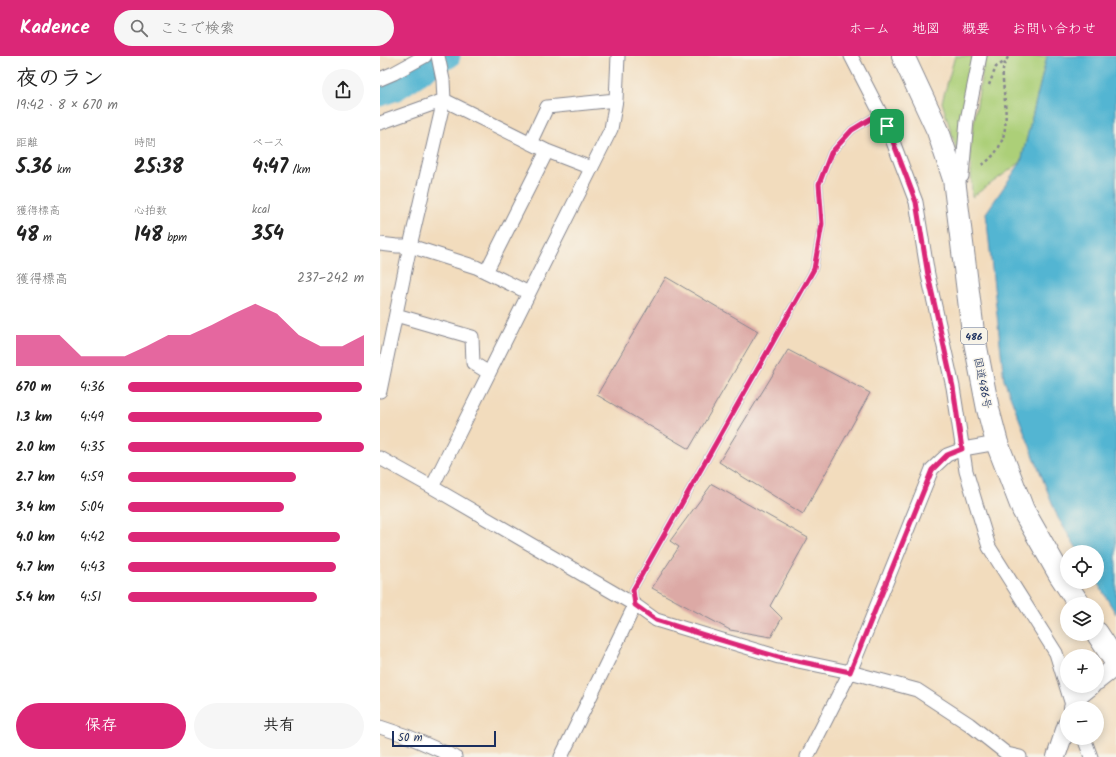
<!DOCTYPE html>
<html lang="ja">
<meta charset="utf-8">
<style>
:root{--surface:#fff;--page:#f6f6f6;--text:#222;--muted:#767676;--accent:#db2777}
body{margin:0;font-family:Kalam,"Klee One",sans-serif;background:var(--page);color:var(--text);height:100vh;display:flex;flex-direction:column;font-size:15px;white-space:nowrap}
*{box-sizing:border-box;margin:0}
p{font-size:13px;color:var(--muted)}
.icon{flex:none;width:22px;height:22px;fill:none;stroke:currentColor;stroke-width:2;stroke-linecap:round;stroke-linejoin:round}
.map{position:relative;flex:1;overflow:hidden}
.sheet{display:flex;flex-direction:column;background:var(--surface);width:380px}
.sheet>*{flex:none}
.controls{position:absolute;left:680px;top:489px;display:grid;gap:8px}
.controls a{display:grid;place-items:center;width:44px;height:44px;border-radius:50%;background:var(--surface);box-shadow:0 2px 10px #0003;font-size:20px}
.scale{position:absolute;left:12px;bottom:10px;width:104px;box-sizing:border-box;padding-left:4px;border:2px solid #1b2f5e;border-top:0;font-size:11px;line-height:14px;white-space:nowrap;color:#1b2f5e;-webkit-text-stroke:3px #f7f3e8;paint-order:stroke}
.pin{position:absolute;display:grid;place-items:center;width:34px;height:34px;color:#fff;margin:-17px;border-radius:8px;box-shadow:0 2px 6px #0006}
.round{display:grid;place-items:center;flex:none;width:42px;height:42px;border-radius:21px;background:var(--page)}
.summary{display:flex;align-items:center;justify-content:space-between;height:68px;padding:0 16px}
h1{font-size:22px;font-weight:700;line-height:30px}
.metrics{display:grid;grid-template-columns:repeat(3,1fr);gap:6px;height:68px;padding:4px 16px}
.metrics div{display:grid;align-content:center}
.metrics b{font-size:20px;font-weight:700}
.metrics small{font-size:11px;font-weight:400}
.metrics p{font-size:11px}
.chart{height:112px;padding:8px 16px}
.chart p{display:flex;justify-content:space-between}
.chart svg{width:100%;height:72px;margin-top:4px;fill:var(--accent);opacity:.7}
.primary-button{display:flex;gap:8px;margin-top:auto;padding:8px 16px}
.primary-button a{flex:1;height:46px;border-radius:24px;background:var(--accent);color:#fff;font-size:16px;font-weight:700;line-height:46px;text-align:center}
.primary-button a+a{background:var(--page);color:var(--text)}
ul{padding:0 16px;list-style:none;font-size:13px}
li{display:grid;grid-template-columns:64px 48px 1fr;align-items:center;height:30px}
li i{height:10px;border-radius:5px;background:var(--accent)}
header{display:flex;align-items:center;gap:24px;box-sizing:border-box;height:56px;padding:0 20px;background:var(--accent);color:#fff}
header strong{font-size:19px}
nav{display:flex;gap:22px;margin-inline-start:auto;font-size:14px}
.search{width:280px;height:36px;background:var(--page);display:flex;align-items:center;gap:10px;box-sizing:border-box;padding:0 14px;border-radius:22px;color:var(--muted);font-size:15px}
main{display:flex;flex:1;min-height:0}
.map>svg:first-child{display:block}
.green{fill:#accf78;stroke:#647f6b}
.water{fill:#53b5d2;stroke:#377298}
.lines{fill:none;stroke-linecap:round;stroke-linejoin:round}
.river{stroke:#53b5d2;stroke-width:25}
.building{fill:#dca9a5}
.lane-casing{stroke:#86868e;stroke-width:8}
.street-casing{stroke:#86868e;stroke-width:15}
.secondary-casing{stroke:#86868e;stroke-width:20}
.highway-casing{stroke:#86868e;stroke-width:24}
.path{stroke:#86868e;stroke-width:2.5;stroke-dasharray:3 3;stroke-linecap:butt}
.lane{stroke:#fff;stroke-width:6}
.street{stroke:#fff;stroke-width:13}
.secondary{stroke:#fff;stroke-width:18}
.highway{stroke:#fff;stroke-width:22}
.route-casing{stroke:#fff;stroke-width:8}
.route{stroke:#db2777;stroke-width:5}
.labels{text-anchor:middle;stroke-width:3;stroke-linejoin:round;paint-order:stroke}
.shield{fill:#f7f3e8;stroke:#5d6a87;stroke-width:1}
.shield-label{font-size:10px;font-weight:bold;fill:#1b2f5e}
.street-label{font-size:11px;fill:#1b2f5e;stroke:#f7f3e8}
</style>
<header>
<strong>Kadence</strong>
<div class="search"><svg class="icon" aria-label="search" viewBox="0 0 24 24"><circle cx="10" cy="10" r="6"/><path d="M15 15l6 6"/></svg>ここで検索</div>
<nav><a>ホーム</a><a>地図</a><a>概要</a><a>お問い合わせ</a></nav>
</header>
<main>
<section class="sheet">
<div class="summary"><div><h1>夜のラン</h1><p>19:42 · 8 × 670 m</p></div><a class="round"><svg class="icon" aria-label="share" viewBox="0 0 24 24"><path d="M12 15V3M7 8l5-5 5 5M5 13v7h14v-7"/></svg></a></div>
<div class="metrics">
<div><p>距離</p><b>5.36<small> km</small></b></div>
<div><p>時間</p><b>25:38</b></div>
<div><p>ペース</p><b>4:47<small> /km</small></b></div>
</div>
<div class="metrics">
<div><p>獲得標高</p><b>48<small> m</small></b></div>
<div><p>心拍数</p><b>148<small> bpm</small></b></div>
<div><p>kcal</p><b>354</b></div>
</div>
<div class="chart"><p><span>獲得標高</span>237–242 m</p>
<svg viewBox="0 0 160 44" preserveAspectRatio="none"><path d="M0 44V25L10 25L20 25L30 38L40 38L50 38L60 32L70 25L80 25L90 19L100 12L110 6L120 12L130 25L140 32L150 32L160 25V44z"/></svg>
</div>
<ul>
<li><b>670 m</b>4:36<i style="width:99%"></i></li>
<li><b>1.3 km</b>4:49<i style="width:82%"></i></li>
<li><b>2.0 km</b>4:35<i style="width:100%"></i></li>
<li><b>2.7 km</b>4:59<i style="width:71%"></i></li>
<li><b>3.4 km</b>5:04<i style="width:66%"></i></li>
<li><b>4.0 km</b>4:42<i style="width:90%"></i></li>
<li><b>4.7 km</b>4:43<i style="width:88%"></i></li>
<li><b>5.4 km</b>4:51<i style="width:80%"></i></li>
</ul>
<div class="primary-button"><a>保存</a><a>共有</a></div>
</section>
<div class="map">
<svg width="736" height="701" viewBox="0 0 736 701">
<rect width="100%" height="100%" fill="#f7f3e8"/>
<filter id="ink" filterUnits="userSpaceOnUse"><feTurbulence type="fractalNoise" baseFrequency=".025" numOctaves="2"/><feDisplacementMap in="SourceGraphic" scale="8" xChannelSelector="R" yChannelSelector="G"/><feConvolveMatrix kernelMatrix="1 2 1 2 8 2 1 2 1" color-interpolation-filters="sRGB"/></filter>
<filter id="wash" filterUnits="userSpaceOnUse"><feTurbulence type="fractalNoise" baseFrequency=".012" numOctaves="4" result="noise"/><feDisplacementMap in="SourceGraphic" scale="16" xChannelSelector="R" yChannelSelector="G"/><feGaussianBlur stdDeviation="0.9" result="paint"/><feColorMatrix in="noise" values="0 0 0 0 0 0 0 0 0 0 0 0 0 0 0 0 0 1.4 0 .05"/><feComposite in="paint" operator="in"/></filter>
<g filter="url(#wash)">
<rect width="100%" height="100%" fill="#f2dcbd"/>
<path class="green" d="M575 0H596L577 96 562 46Z
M605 0H667L641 106 592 141 590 91 604 5Z"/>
<path class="water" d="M667 0H736V558L717 526V496H699L678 462 624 324 606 157 641 106Z"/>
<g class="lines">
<path class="river" d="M0 38 16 32 57 5 68 0"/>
</g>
<g id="blocks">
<path class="building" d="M286 221 378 275 309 393 217 339Z
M408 294 490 337 423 458 339 406Z
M332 428 428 482 390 550 402 562 391 581 350 574 272 532 299 491 290 485Z"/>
</g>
</g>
<g filter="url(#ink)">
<use href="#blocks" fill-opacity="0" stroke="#86868e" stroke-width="1"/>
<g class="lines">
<g class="lane-casing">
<path id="lane" d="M255 548 253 534 434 213 442 167 439 128 451 97 472 74 500 57"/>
</g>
<g class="street-casing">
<path id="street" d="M471 0 507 70 536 146 548 219 573 331 586 415 609 491 676 597 693 652
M0 23 14 17 45 0
M0 67 64 44 167 95 211 112
M150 87 167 51 236 44
M574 123 582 120 587 64 600 0
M0 188 17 190H30L96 211 149 237
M106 216 167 95
M16 259 92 281 93 307 109 317
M0 335 30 190 64 44 63 24 58 0
M0 402 52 431 255 549 276 564 399 601 470 616 537 634 589 668 627 698 640 701
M52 431 231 73 236 44 238 0
M0 671 27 680 75 701
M704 682 711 701
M181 701 255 549
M427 701 470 616 552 413 567 399 583 393 617 387"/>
</g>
<g class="secondary-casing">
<path id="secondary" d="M717 625 736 610
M693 652 696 642 711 630
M676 701 687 668"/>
</g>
<g class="highway-casing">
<path id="highway" d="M523 0 558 75 574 123 593 276 608 353 617 387 643 454 680 519 699 548
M717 577 736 606"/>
</g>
<path class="path" d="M609 29 616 11 624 6
M602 109C629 91 627 64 624 36 623 21 620 12 629 0"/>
<use href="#lane" class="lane"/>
<use href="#street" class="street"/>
<use href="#secondary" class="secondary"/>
<use href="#highway" class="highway"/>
</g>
</g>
<g class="lines" filter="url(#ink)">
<g class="route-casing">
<path id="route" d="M500 57 507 70 536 146 548 219 573 331 582 393 567 399 552 414 470 616 398 601 324 579 276 564 255 549 253 534 434 213 442 168 439 128 451 97 472 74Z"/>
</g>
<use href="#route" class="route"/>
</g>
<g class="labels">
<rect class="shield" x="581" y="272" width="26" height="16" rx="3"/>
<g class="shield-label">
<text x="594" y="284">486</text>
</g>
<g class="street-label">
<text transform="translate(603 327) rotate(79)" y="4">国道486号</text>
</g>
</g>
</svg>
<div class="controls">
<a><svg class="icon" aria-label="locate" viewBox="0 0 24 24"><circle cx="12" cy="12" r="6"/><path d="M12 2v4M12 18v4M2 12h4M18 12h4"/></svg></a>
<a><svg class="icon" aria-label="layers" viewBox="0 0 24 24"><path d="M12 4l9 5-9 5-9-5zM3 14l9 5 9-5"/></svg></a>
<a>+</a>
<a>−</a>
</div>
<div class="scale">50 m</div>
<div class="pin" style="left:507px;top:70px;background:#1e9e55"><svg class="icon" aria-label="arrive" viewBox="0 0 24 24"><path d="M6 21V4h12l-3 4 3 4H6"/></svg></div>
</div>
</main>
